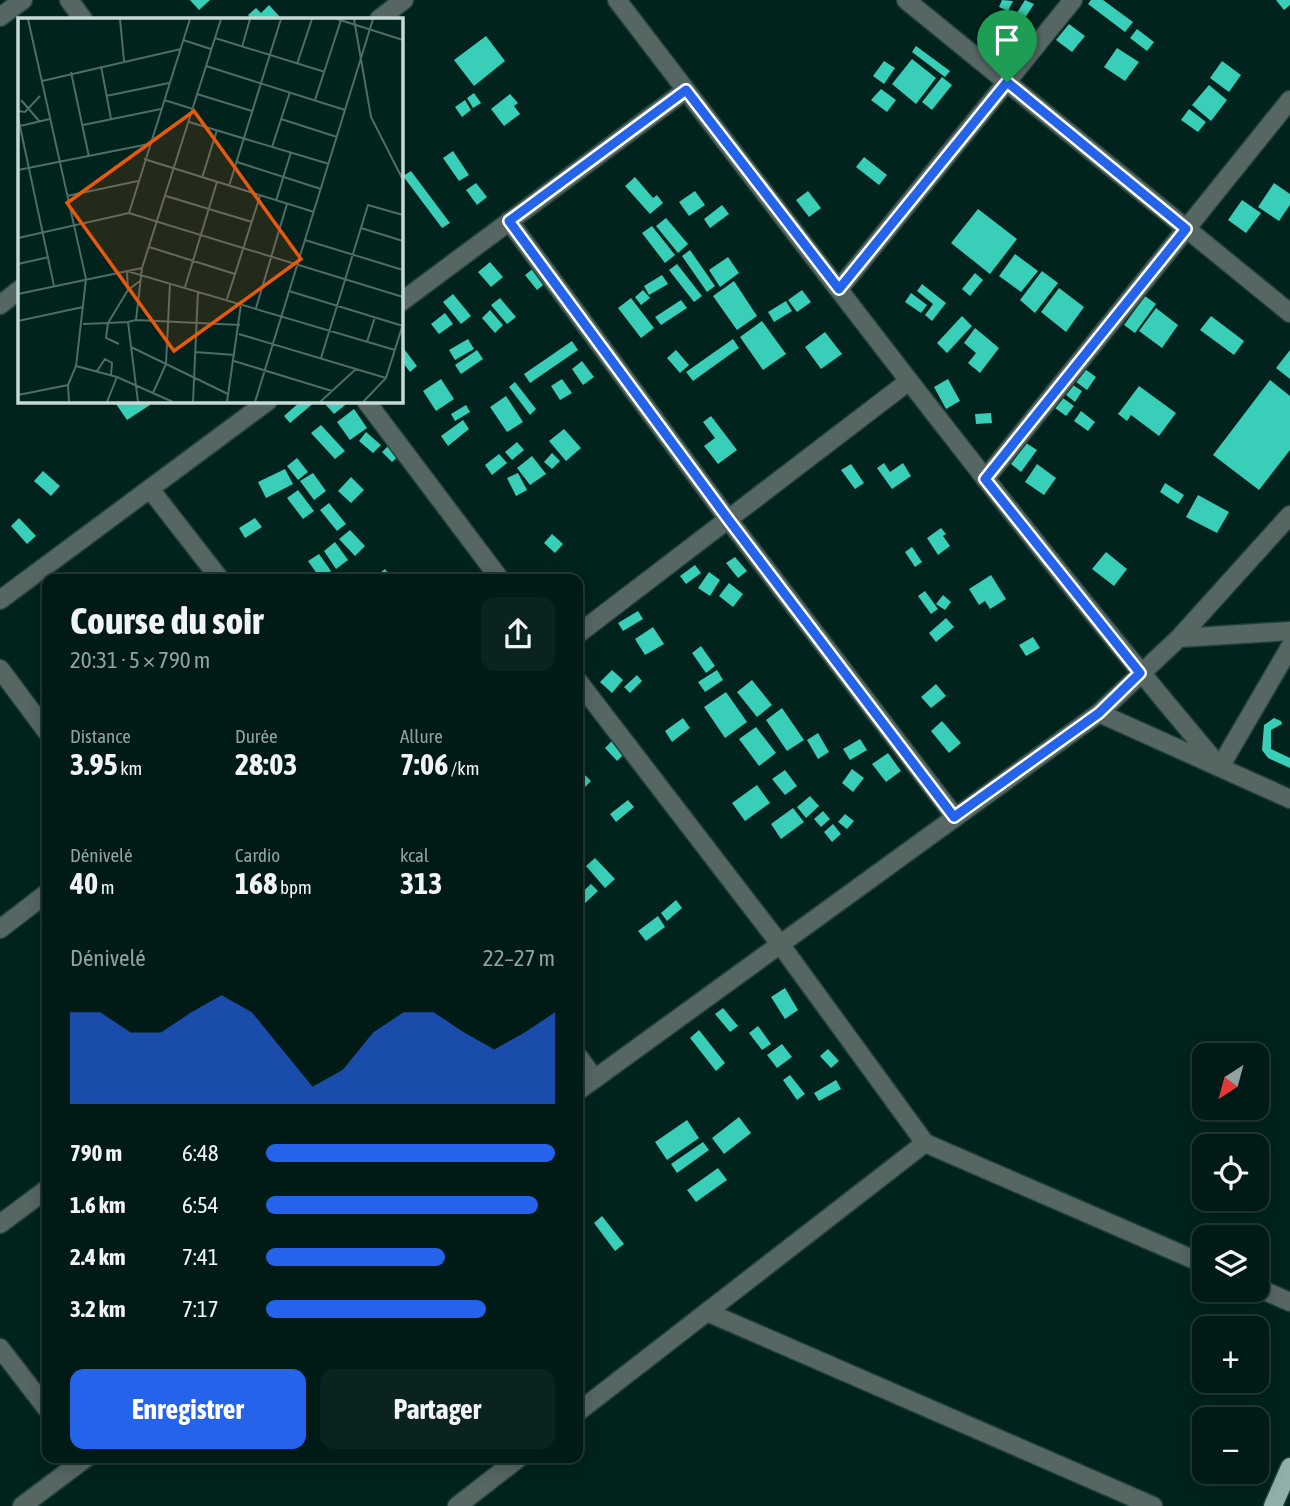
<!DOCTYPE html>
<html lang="fr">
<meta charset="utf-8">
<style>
:root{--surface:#001a16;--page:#0a231f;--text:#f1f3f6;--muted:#95a1a1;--line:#223835;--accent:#2563eb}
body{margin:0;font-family:"Asap Condensed",sans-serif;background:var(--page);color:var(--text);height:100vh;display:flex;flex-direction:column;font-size:26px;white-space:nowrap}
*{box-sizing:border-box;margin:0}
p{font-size:23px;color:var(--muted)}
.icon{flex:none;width:38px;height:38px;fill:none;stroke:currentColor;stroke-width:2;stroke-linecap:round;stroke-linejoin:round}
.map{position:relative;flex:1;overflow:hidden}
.sheet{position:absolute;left:42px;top:574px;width:541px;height:889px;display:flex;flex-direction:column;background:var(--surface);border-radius:14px;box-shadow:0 4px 18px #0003,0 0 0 2px var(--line)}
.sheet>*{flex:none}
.needle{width:46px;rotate:216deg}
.buttons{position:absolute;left:1192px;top:1043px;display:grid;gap:14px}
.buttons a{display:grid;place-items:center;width:77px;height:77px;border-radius:14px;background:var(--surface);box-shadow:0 4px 18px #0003,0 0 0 2px var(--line);font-size:35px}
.pin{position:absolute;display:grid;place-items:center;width:60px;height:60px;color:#fff;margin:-72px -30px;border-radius:50% 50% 50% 0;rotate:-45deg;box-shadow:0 0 7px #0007}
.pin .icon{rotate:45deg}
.round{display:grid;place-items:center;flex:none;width:74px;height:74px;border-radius:14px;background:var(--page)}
.overview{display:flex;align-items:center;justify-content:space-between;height:119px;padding:0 28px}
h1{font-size:38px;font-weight:700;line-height:52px}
.figures{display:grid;grid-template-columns:repeat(3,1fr);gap:10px;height:119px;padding:7px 28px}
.figures div{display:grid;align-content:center}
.figures b{font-size:30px;font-weight:700}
.figures small{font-size:19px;font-weight:400}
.figures p{font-size:19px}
.chart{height:196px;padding:14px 28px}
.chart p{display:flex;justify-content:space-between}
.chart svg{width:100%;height:126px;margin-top:7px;fill:var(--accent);opacity:.7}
.primary-button{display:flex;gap:14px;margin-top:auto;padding:14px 28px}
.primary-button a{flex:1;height:80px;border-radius:14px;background:var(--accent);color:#fff;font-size:28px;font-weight:700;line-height:80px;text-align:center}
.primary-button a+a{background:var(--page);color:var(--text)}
ul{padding:0 28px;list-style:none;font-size:23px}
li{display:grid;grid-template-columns:112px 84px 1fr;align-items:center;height:52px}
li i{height:18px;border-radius:9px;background:var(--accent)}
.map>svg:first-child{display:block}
.building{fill:#38ceb7}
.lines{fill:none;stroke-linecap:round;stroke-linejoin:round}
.minor-casing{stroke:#20403a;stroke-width:21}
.major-casing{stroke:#20403a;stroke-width:21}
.minor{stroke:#566662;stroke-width:18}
.major{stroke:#90b0a9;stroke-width:18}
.route-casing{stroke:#fff;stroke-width:14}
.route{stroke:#2563eb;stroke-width:9}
.inset-road{fill:none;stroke:#4f6c67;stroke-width:2}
.view{fill:#e8590c;fill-opacity:0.15;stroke:#e8590c;stroke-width:3.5}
.inset-edge{fill:none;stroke:#c6d9d5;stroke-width:3.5}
</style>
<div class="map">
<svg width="1290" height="1506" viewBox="0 0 1290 1506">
<rect width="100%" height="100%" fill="#00231d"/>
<path class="building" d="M190 0H210L199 10Z
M1002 0 1013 1 1008 11 999 7Z
M1025 0 1034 4 1021 24 1013 19Z
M1091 0H1103L1133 22 1125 32 1088 4Z
M1276 0H1290V5L1284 10Z
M269 5 280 17 277 19H252L248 15 256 8 261 13Z
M1004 14 1006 34 994 35 992 15Z
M1069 24 1085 36 1072 52 1056 40Z
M1137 29 1154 42 1147 51 1130 38Z
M486 36 505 61 474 86 454 60Z
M916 46 950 71 945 77 912 52Z
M1117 48 1139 62 1125 81 1104 67Z
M912 59 936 78 916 104 892 84Z
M884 61 895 68 884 84 873 76Z
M1222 61 1241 75 1229 92 1210 78Z
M942 77 952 85 932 110 922 102Z
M1209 85 1227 100 1211 121 1192 105Z
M881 89 896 100 887 112 871 100Z
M474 93 481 103 473 108 467 98Z
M510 94 518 103 514 106 520 114 504 126 491 109Z
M465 100 471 110 462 117 455 107Z
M1189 109 1206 122 1198 132 1181 120Z
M453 151 469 175 459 181 443 158Z
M864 157 887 175 879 185 856 167Z
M411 171 450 223 442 228 403 176Z
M635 177 653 198 657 195 663 203 650 214 625 186Z
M476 183 487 197 477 205 466 190Z
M1274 183 1290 194V205L1279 221 1258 207Z
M695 191 705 205 689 216 679 202Z
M808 191 821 208 809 217 796 200Z
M1242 200 1261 213 1246 233 1228 220Z
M722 205 729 214 710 228 704 219Z
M978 209 1017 239 990 274 951 243Z
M666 218 688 244 678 253 656 226Z
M652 226 675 255 665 263 642 233Z
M690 250 715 286 707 292 682 256Z
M1015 254 1038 271 1021 292 999 276Z
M728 257 739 273 720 287 709 270Z
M490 262 503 277 491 287 478 272Z
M677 264 702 296 694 302 669 270Z
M535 267 547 282 537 290 525 275Z
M1042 271 1058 283 1035 313 1020 300Z
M975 273 983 280 970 296 962 289Z
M662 275 668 284 649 295 644 286Z
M734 281 757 316 737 330 713 296Z
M922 284 946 303 932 321 925 315 933 304 917 291Z
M1059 288 1084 307 1066 332 1041 312Z
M643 290 650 298 641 305 635 297Z
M802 290 811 302 797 312 788 300Z
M911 293 927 305 921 313 905 302Z
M453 294 471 316 461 324 443 302Z
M1145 296 1156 304 1135 333 1124 325Z
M500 298 516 317 507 324 491 305Z
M631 298 654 328 641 338 618 308Z
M681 300 687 308 661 325 655 317Z
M786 301 792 311 774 322 768 312Z
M1156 308 1178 325 1162 348 1139 331Z
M490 310 503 325 495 333 482 318Z
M445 313 453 324 439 334 431 324Z
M962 316 972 326 947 353 937 343Z
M1211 316 1244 341 1234 355 1200 330Z
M762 321 786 354 763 370 740 337Z
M975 328 999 348 980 373 968 363 976 353 964 343Z
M825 332 842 354 821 369 805 347Z
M468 339 474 349 455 360 449 350Z
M733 339 739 348 693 381 686 372Z
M572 341 578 350 530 383 524 374Z
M401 345 417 366 410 372 401 360Z
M477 350 483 359 461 374 455 365Z
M676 350 689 365 680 373 667 358Z
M1290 350V379L1276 368Z
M582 361 594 377 583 385 572 369Z
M1085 369 1096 377 1087 390 1076 382Z
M441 379 454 399 436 411 423 391Z
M562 379 572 393 560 400 551 386Z
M948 379 960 401 946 409 934 387Z
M1270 380 1290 396V450L1259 490 1213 455Z
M515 382 536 409 530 415 509 387Z
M1073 385 1082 391 1075 402 1066 395Z
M1139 386 1176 413 1159 436 1131 415 1127 421 1118 414Z
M506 396 523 422 507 432 490 407Z
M1063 398 1074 406 1066 416 1055 408Z
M114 401H147L150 405 127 420Z
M301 401H316L290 423 284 416Z
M331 401H350L334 414 326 405Z
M466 405 470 412 455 421 451 414Z
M354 409 367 428 350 440 337 422Z
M1081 411 1095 422 1088 431 1074 421Z
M991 413 992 423 976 424 975 414Z
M711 416 737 450 718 464 704 446 715 438 703 422Z
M463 420 469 429 448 446 441 436Z
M321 425 345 451 335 459 311 433Z
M564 429 581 448 566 461 549 441Z
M366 432 381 445 373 453 359 441Z
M392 442 403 452 392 462 382 452Z
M517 442 524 450 512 460 505 452Z
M1026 443 1037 450 1021 472 1011 464Z
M552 453 560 461 552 469 544 462Z
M499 454 507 463 492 475 485 465Z
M532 456 546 474 530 485 517 468Z
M297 458 308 472 298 480 287 466Z
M884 463 890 472 903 463 911 476 892 489 877 468Z
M851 464 864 483 855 489 841 470Z
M1037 464 1056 478 1044 495 1025 482Z
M285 469 293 484 266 498 258 482Z
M43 471 60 486 51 496 34 481Z
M313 473 326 491 314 500 300 481Z
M518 473 527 490 516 496 507 478Z
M351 477 364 490 351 503 338 491Z
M1165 483 1184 495 1178 504 1160 492Z
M298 490 314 511 303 519 287 498Z
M1198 495 1229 512 1217 533 1186 517Z
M329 503 346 524 337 531 320 510Z
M19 518 36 536 27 544 11 526Z
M255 518 262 527 245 538 239 528Z
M941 528 946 534 943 536 950 546 938 555 927 538Z
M350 530 365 546 355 556 339 539Z
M552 534 563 544 555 553 544 543Z
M335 542 348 560 336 569 324 551Z
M912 547 922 562 915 567 905 552Z
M1106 552 1127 569 1114 586 1092 569Z
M319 554 331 571 320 578 308 561Z
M735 557 747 571 738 578 726 563Z
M695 565 701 573 686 584 680 576Z
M385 569 393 579H372Z
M709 572 720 580 710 596 698 588Z
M991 575 1006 599 990 609 985 601 979 605 969 589Z
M729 583 743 594 733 607 719 596Z
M925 591 938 609 931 614 918 596Z
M943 595 951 602 945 610 936 604Z
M638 611 643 619 623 631 618 623Z
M946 618 954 627 936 642 929 633Z
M653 627 664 644 645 655 635 639Z
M1033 637 1040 648 1026 656 1019 645Z
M701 646 715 666 706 673 692 653Z
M612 670 623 680 612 693 600 682Z
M717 670 723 680 705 692 698 682Z
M637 675 642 681 630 693 624 687Z
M752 680 772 705 757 717 737 692Z
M936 684 946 696 931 708 921 697Z
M726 692 747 722 725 738 704 707Z
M782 708 804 740 787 751 766 720Z
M683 718 690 728 672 742 665 731Z
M1274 718 1281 721 1282 724 1271 730V749L1290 758V768L1268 758 1262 750 1264 725Z
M942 721 961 743 949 753 931 731Z
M756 727 776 753 759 766 739 739Z
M818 733 829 752 818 759 807 740Z
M614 739 626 752 617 761 605 748Z
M860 739 867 750 850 760 843 749Z
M888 753 901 771 886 782 872 764Z
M852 769 864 778 853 792 842 783Z
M580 770 591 781 578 794V772Z
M785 770 797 786 785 795 772 779Z
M757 785 770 803 745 821 732 803Z
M810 796 819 806 806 818 797 807Z
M628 800 634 807 616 822 610 814Z
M793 808 804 822 781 839 771 824Z
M823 811 830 819 821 827 814 819Z
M845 814 854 821 847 829 838 822Z
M833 824 841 834 832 842 824 832Z
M595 858 615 879 605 888 586 866Z
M591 884 598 891 583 905 578 896Z
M676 900 682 908 667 921 661 913Z
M658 916 665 927 646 941 638 931Z
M785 988 798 1010 785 1019 771 997Z
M723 1008 738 1026 730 1032 715 1014Z
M758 1026 771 1044 762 1050 749 1033Z
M699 1030 725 1063 716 1071 690 1038Z
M782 1044 792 1057 777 1068 767 1055Z
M828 1049 839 1061 831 1068 820 1056Z
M790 1075 805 1094 797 1100 783 1080Z
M836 1080 841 1089 819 1101 814 1093Z
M739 1117 751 1133 724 1154 712 1138Z
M687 1120 699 1138 667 1160 655 1142Z
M703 1142 709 1150 677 1173 671 1164Z
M718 1168 727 1180 696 1202 687 1190Z
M602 1216 624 1244 615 1251 594 1223Z"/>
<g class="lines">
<g class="minor-casing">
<path id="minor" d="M69 0 83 19
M617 0C815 258 1010 519 1220 767L1290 647
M906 0 1290 313
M0 17 23 0
M379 19 404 0
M509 221 728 519 955 817
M839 289 1073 0
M401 302 686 90
M0 305 19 290
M366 401 500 579
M985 479 1290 100
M150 489 220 579
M0 600 268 401
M578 634 909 381
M1179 638 1290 631
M0 669 47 732
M578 681 780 944 925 1143 1204 1264
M1099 713 1290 799
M0 929 47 893
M578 1056 594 1078
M578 1091 1099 713 1179 638 1290 515
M0 1224 47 1189
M1256 1287 1290 1302
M707 1312 1153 1506
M0 1348 47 1409
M578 1412 925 1143
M22 1506 86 1458
M457 1506 519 1458"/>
</g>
<g class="major-casing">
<path id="major" d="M1273 1506 1290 1467"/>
</g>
<use href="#minor" class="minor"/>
<use href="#major" class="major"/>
</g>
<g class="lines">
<g class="route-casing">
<path id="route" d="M1007 82 1186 229 985 479 1140 673 1099 713 954 817 728 519 509 221 686 90 839 289Z"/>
</g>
<use href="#route" class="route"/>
</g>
<g transform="translate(18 18)">
<rect width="385" height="385" fill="#00231d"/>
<path class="inset-road" d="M10 1 68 261 58 348 50 367 51 384M102 1 106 43M319 1 385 22M336 1 353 99 385 162M197 20 307 54M165 22 193 31M224 29 232 1M279 46 294 1M83 48 93 101M188 48 327 92M53 54 71 139M24 63 163 31M179 76 234 93M88 78 151 65M3 82 22 104M146 82 175 91M297 82 323 2M0 93 7 94 22 78M0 99 36 268M263 101 319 119M171 104 311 146M65 107 143 91M2 108 32 101M254 129 272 74M126 141 296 194M219 144 303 171M0 152 131 126M184 160 199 112M211 168 263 1M49 178 120 163M148 178 234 204M258 183 273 134M111 195 172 1M343 210 385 223M0 220 111 195 385 279M287 222 385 252M131 229 217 256M0 246 31 239M167 269 199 164M110 272 109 253 377 332M271 273 385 308M0 276 124 250M209 281 242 178M238 290 269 186M118 302 222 307M0 303 65 289M65 306 90 305 110 272 122 263M221 316 368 360M349 324 357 299M101 326 88 320 90 305 110 304M113 329 210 376M177 334 217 337M303 340 350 187 385 197M216 343 314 373M58 348 99 359 155 384M79 353 87 341 94 345 93 357M135 375 148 346 152 265M0 377 50 367M89 384 99 359M120 384 110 304 118 302 124 250 203 1M175 384 180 273M209 384 223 286M237 384 355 1M302 384 338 351M345 384 368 360 385 306"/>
<path class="view" d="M176 93 283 241 156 333 49 185Z"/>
<rect width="385" height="385" class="inset-edge"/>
</g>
</svg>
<div class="buttons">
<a><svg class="needle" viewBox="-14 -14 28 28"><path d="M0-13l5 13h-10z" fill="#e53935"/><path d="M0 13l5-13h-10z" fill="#95a1a1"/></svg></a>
<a><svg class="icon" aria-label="locate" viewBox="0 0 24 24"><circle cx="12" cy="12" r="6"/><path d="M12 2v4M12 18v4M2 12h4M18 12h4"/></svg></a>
<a><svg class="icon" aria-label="layers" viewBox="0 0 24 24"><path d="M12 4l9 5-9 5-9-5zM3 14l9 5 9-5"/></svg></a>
<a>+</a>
<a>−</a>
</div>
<div class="pin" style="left:1007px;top:82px;background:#1e9e55"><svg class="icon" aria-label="arrive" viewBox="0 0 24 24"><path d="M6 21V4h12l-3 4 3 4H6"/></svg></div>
<section class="sheet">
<div class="overview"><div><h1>Course du soir</h1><p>20:31 · 5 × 790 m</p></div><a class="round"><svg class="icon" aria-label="share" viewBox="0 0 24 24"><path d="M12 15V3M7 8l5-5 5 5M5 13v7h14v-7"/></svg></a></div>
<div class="figures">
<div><p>Distance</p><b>3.95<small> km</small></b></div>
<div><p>Durée</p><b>28:03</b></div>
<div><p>Allure</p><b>7:06<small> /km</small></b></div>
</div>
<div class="figures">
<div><p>Dénivelé</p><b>40<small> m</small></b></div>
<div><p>Cardio</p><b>168<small> bpm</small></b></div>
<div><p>kcal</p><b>313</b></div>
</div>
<div class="chart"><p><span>Dénivelé</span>22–27 m</p>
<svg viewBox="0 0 160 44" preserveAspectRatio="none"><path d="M0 44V12L10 12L20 19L30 19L40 12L50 6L60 12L70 25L80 38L90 32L100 19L110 12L120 12L130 19L140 25L150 19L160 12V44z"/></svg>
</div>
<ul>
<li><b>790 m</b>6:48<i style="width:100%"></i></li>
<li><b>1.6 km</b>6:54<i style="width:94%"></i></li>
<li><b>2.4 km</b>7:41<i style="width:62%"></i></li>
<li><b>3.2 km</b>7:17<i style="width:76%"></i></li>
</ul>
<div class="primary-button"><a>Enregistrer</a><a>Partager</a></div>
</section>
</div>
